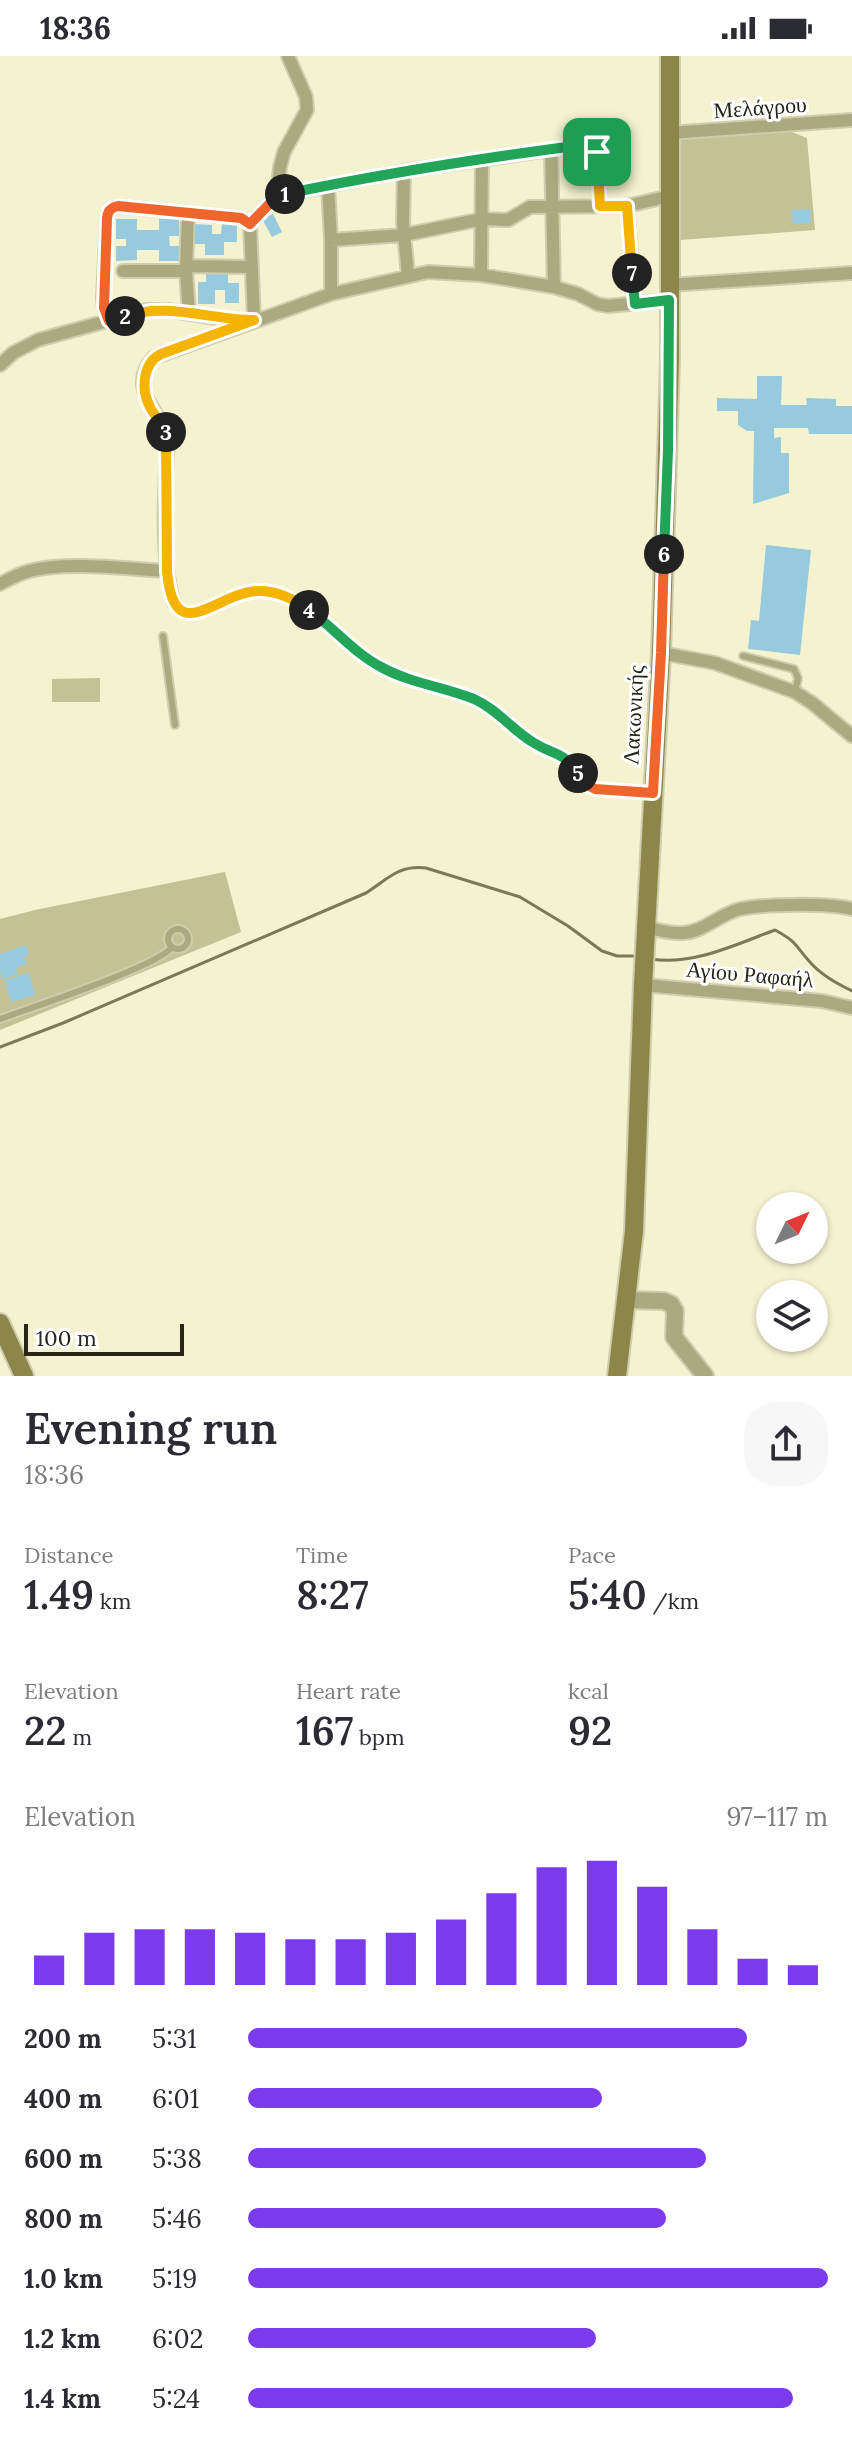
<!DOCTYPE html>
<meta charset="utf-8">
<style>
:root{--surface:#fff;--page:#f7f7f7;--text:#2b2b33;--muted:#7c7c81;--accent:#7c3aed}
body{margin:0;font-family:Lora,serif;background:var(--page);color:var(--text);height:100vh;display:flex;flex-direction:column;font-size:30px;white-space:nowrap}
*{box-sizing:border-box;margin:0}
p{font-size:26px;color:var(--muted)}
.icon{flex:none;width:44px;height:44px;fill:none;stroke:currentColor;stroke-width:2;stroke-linecap:round;stroke-linejoin:round}
.map{position:relative;height:1320px;overflow:hidden}
.drawer{display:flex;flex-direction:column;background:var(--surface);flex:1}
.drawer>*{flex:none}
.needle{width:52px;rotate:47deg}
.tools{position:absolute;left:756px;top:1136px;display:grid;gap:16px}
.tools a{display:grid;place-items:center;width:72px;height:72px;border-radius:50%;background:var(--surface);box-shadow:0 2px 6px #0004;font-size:40px}
.scale{position:absolute;left:24px;bottom:20px;width:160px;box-sizing:border-box;padding-left:8px;border:4px solid #272619;border-top:0;font-size:22px;line-height:28px;white-space:nowrap;color:#272619;-webkit-text-stroke:6px #fff;paint-order:stroke}
.pin{position:absolute;display:grid;place-items:center;width:68px;height:68px;color:#fff;margin:-34px;border-radius:16px;box-shadow:0 4px 12px #0006}
.km{position:absolute;width:40px;height:40px;margin:-20px;border-radius:50%;background:#222;color:#fff;font-size:22px;line-height:40px;text-align:center}
.round{display:grid;place-items:center;flex:none;width:84px;height:84px;border-radius:32px;background:var(--page)}
.headline{display:flex;align-items:center;justify-content:space-between;height:136px;padding:0 24px}
h1{font-size:44px;font-weight:600;line-height:60px}
.stats{display:grid;grid-template-columns:repeat(3,1fr);gap:12px;height:136px;padding:8px 24px}
.stats div{display:grid;align-content:center}
.stats b{font-size:40px;font-weight:600}
.stats small{font-size:22px;font-weight:400}
.stats p{font-size:22px}
.chart{height:224px;padding:16px 24px}
.chart p{display:flex;justify-content:space-between}
.chart svg{width:100%;height:144px;margin-top:8px;stroke:var(--accent);stroke-width:6}
ul{padding:0 24px;list-style:none;font-size:26px}
li{display:grid;grid-template-columns:128px 96px 1fr;align-items:center;height:60px}
li i{height:20px;border-radius:10px;background:var(--accent)}
.status{display:flex;justify-content:space-between;align-items:center;height:56px;padding:0 40px;background:var(--surface);direction:ltr}
.status svg{height:22px;fill:currentColor}
.map>svg:first-child{display:block}
.green{fill:#c4c196}
.lines{fill:none;stroke-linecap:round;stroke-linejoin:round}
.stream{stroke:#7c7954;stroke-width:3}
.building{fill:#95cadf}
.service-casing{stroke:#cfcdae;stroke-width:10}
.minor-casing{stroke:#cfcdae;stroke-width:16}
.tertiary-casing{stroke:#cfcdae;stroke-width:20}
.secondary-casing{stroke:#cfcdae;stroke-width:22}
.service{stroke:#aca981;stroke-width:6}
.minor{stroke:#aca981;stroke-width:12}
.tertiary{stroke:#aca981;stroke-width:16}
.secondary{stroke:#8c8648;stroke-width:18}
.split-1-casing{stroke:#fff;stroke-width:16}
.split-2-casing{stroke:#fff;stroke-width:16}
.split-3-casing{stroke:#fff;stroke-width:16}
.split-4-casing{stroke:#fff;stroke-width:16}
.split-5-casing{stroke:#fff;stroke-width:16}
.split-6-casing{stroke:#fff;stroke-width:16}
.split-7-casing{stroke:#fff;stroke-width:16}
.split-8-casing{stroke:#fff;stroke-width:16}
.split-1{stroke:#22a559;stroke-width:10}
.split-2{stroke:#f0652b;stroke-width:10}
.split-3{stroke:#f5b400;stroke-width:10}
.split-4{stroke:#f5b400;stroke-width:10}
.split-5{stroke:#22a559;stroke-width:10}
.split-6{stroke:#f0652b;stroke-width:10}
.split-7{stroke:#22a559;stroke-width:10}
.split-8{stroke:#f5b400;stroke-width:10}
.labels{text-anchor:middle;stroke-width:6;stroke-linejoin:round;paint-order:stroke}
.street-label{font-size:22px;fill:#272619;stroke:#fff}
</style>
<div class="status"><b>18:36</b><svg viewBox="0 0 49 12"><path d="M0 12V9h3v3zM5 12V6h3v6zM10 12V3h3v9zM15 12V0h3v12zM26 1h20v11H26zM47 4h2v5h-2z"/></svg></div>
<div class="map">
<svg width="852" height="1320" viewBox="0 0 852 1320">
<rect width="100%" height="100%" fill="#f4f2cf"/>
<path class="green" d="M789 75 807 82 815 174 680 184 675 83Z
M100 622V646H52V623Z
M225 816 241 876 0 974V863L35 854Z"/>
<g class="lines">
<path class="stream" d="M651 903C692 910 737 888 775 874 797 886 794 888 809 905 821 919 836 927 852 935
M0 991 63 967 366 837C388 823 398 809 426 812L520 841 568 870 602 895 617 900H636"/>
</g>
<path class="building" d="M810 153 811 167 793 168 792 154Z
M273 158 282 176 272 181 262 163Z
M116 163H137V174H159V163H179V180H169L170 190H179V205H159V194H137V204L116 205V190H126V183H116Z
M194 168 212 169V178H221L222 168H237V186H224V199H205V188H194Z
M228 215V227H239V247H225V234H215V248H198V226H206V216Z
M757 320H782L781 349H807L806 342 836 343V350H852V378H809L808 372H774V382L781 381V397H789V437L753 448 754 375H747L738 369V355H717V342L757 343Z
M766 489 811 494 800 599 748 593 751 564 759 565Z
M26 889 29 899 24 901 26 908 16 911 18 918 2 923 0 915V898Z
M29 917 35 939 11 946 5 924Z"/>
<g class="lines">
<g class="service-casing">
<path id="service" d="M174 547C180 556 185 559 196 557 213 550 230 541 248 537 300 526 332 582 371 606 403 625 441 629 475 644 499 654 515 679 539 690 549 694 559 695 567 703 577 713 581 728 596 733 612 738 634 736 651 737
M163 580 175 669
M743 600 794 613 798 622 795 636
M168 883a10 10 0 1 1 20 0a10 10 0 1 1-20 0Z
M0 963C30 952 159 910 172 891"/>
</g>
<g class="minor-casing">
<path id="minor" d="M670 77 852 64
M551 93 554 231
M404 115 403 167 408 219
M328 129 331 184V238
M277 140 280 111 284 96 307 54 306 41 288 0
M627 150 635 248
M188 157 186 215 189 257
M250 168 277 140 404 115 590 88 595 90 597 96 600 150
M250 168 254 264
M331 184 404 179 482 163 508 164 530 151 627 150 670 140
M186 210 252 211
M123 215H186
M481 219 482 103
M669 229 852 217
M109 265 104 252 103 242 107 162C108 155 110 152 118 150L241 162 250 168
M0 309 13 297 38 284 147 254H168L222 263 247 264
M0 528C9 523 19 518 29 515 68 505 126 513 167 515
M174 547C160 503 165 429 168 382 161 355 126 334 153 302L331 238 428 216 481 219 554 231 578 238 597 248 608 250 669 244
M661 597 715 607 795 636 812 647 852 680
M646 871C658 874 670 878 683 877 703 876 720 858 740 853 765 848 827 847 852 853
M643 929 822 945 852 952"/>
</g>
<g class="tertiary-casing">
<path id="tertiary" d="M627 1244 664 1245 671 1248 675 1255 674 1281 705 1320"/>
</g>
<g class="secondary-casing">
<path id="secondary" d="M0 1267 24 1320
M617 1320 634 1175 643 929 661 597 670 302V0"/>
</g>
<use href="#service" class="service"/>
<use href="#minor" class="minor"/>
<use href="#tertiary" class="tertiary"/>
<use href="#secondary" class="secondary"/>
</g>
<g class="lines">
<g class="split-1-casing">
<path id="split-1" d="M285 138C386 117 488 101 590 88L595 90 597 96"/>
</g>
<g class="split-2-casing">
<path id="split-2" d="M125 260 109 265 104 252 107 162C108 155 110 152 118 150L241 162 250 168 277 140 285 138"/>
</g>
<g class="split-3-casing">
<path id="split-3" d="M125 260C168 246 211 264 254 264L161 298C143 307 141 332 149 349 153 359 162 366 166 376"/>
</g>
<g class="split-4-casing">
<path id="split-4" d="M166 376 167 515C174 594 214 538 257 535 276 534 294 543 309 554"/>
</g>
<g class="split-5-casing">
<path id="split-5" d="M309 554C334 572 354 597 381 611 410 627 444 631 474 643 497 653 512 674 534 687 555 700 561 694 578 717"/>
</g>
<g class="split-6-casing">
<path id="split-6" d="M578 717 588 729 595 733 653 737 661 597 664 498"/>
</g>
<g class="split-7-casing">
<path id="split-7" d="M632 217 635 248 669 244 668 394 664 498"/>
</g>
<g class="split-8-casing">
<path id="split-8" d="M597 96 600 150H627L632 217"/>
</g>
<use href="#split-1" class="split-1"/>
<use href="#split-2" class="split-2"/>
<use href="#split-3" class="split-3"/>
<use href="#split-4" class="split-4"/>
<use href="#split-5" class="split-5"/>
<use href="#split-6" class="split-6"/>
<use href="#split-7" class="split-7"/>
<use href="#split-8" class="split-8"/>
</g>
<g class="labels">
<g class="street-label">
<text transform="translate(760 51) rotate(-4)" y="8">Μελάγρου</text>
<text transform="translate(633 659) rotate(-87)" y="8">Λακωνικής</text>
<text transform="translate(750 918) rotate(5)" y="8">Αγίου Ραφαήλ</text>
</g>
</g>
</svg>
<div class="tools">
<a><svg class="needle" viewBox="-14 -14 28 28"><path d="M0-13l5 13h-10z" fill="#e53935"/><path d="M0 13l5-13h-10z" fill="#7c7c81"/></svg></a>
<a><svg class="icon" aria-label="layers" viewBox="0 0 24 24"><path d="M12 4l9 5-9 5-9-5zM3 14l9 5 9-5"/></svg></a>
</div>
<div class="scale">100 m</div>
<div class="pin" style="left:597px;top:96px;background:#1e9e55"><svg class="icon" aria-label="arrive" viewBox="0 0 24 24"><path d="M6 21V4h12l-3 4 3 4H6"/></svg></div>
<b class="km" style="left:285px;top:138px">1</b>
<b class="km" style="left:125px;top:260px">2</b>
<b class="km" style="left:166px;top:376px">3</b>
<b class="km" style="left:309px;top:554px">4</b>
<b class="km" style="left:578px;top:717px">5</b>
<b class="km" style="left:664px;top:498px">6</b>
<b class="km" style="left:632px;top:217px">7</b>
</div>
<section class="drawer">
<div class="headline"><div><h1>Evening run</h1><p>18:36</p></div><a class="round"><svg class="icon" aria-label="share" viewBox="0 0 24 24"><path d="M12 15V3M7 8l5-5 5 5M5 13v7h14v-7"/></svg></a></div>
<div class="stats">
<div><p>Distance</p><b>1.49<small> km</small></b></div>
<div><p>Time</p><b>8:27</b></div>
<div><p>Pace</p><b>5:40<small> /km</small></b></div>
</div>
<div class="stats">
<div><p>Elevation</p><b>22<small> m</small></b></div>
<div><p>Heart rate</p><b>167<small> bpm</small></b></div>
<div><p>kcal</p><b>92</b></div>
</div>
<div class="chart"><p><span>Elevation</span>97–117 m</p>
<svg viewBox="0 0 160 44" preserveAspectRatio="none"><path d="M5 44V35M15 44V28M25 44V27M35 44V27M45 44V28M55 44V30M65 44V30M75 44V28M85 44V24M95 44V16M105 44V8M115 44V6M125 44V14M135 44V27M145 44V36M155 44V38"/></svg>
</div>
<ul>
<li><b>200 m</b>5:31<i style="width:86%"></i></li>
<li><b>400 m</b>6:01<i style="width:61%"></i></li>
<li><b>600 m</b>5:38<i style="width:79%"></i></li>
<li><b>800 m</b>5:46<i style="width:72%"></i></li>
<li><b>1.0 km</b>5:19<i style="width:100%"></i></li>
<li><b>1.2 km</b>6:02<i style="width:60%"></i></li>
<li><b>1.4 km</b>5:24<i style="width:94%"></i></li>
</ul>
</section>
